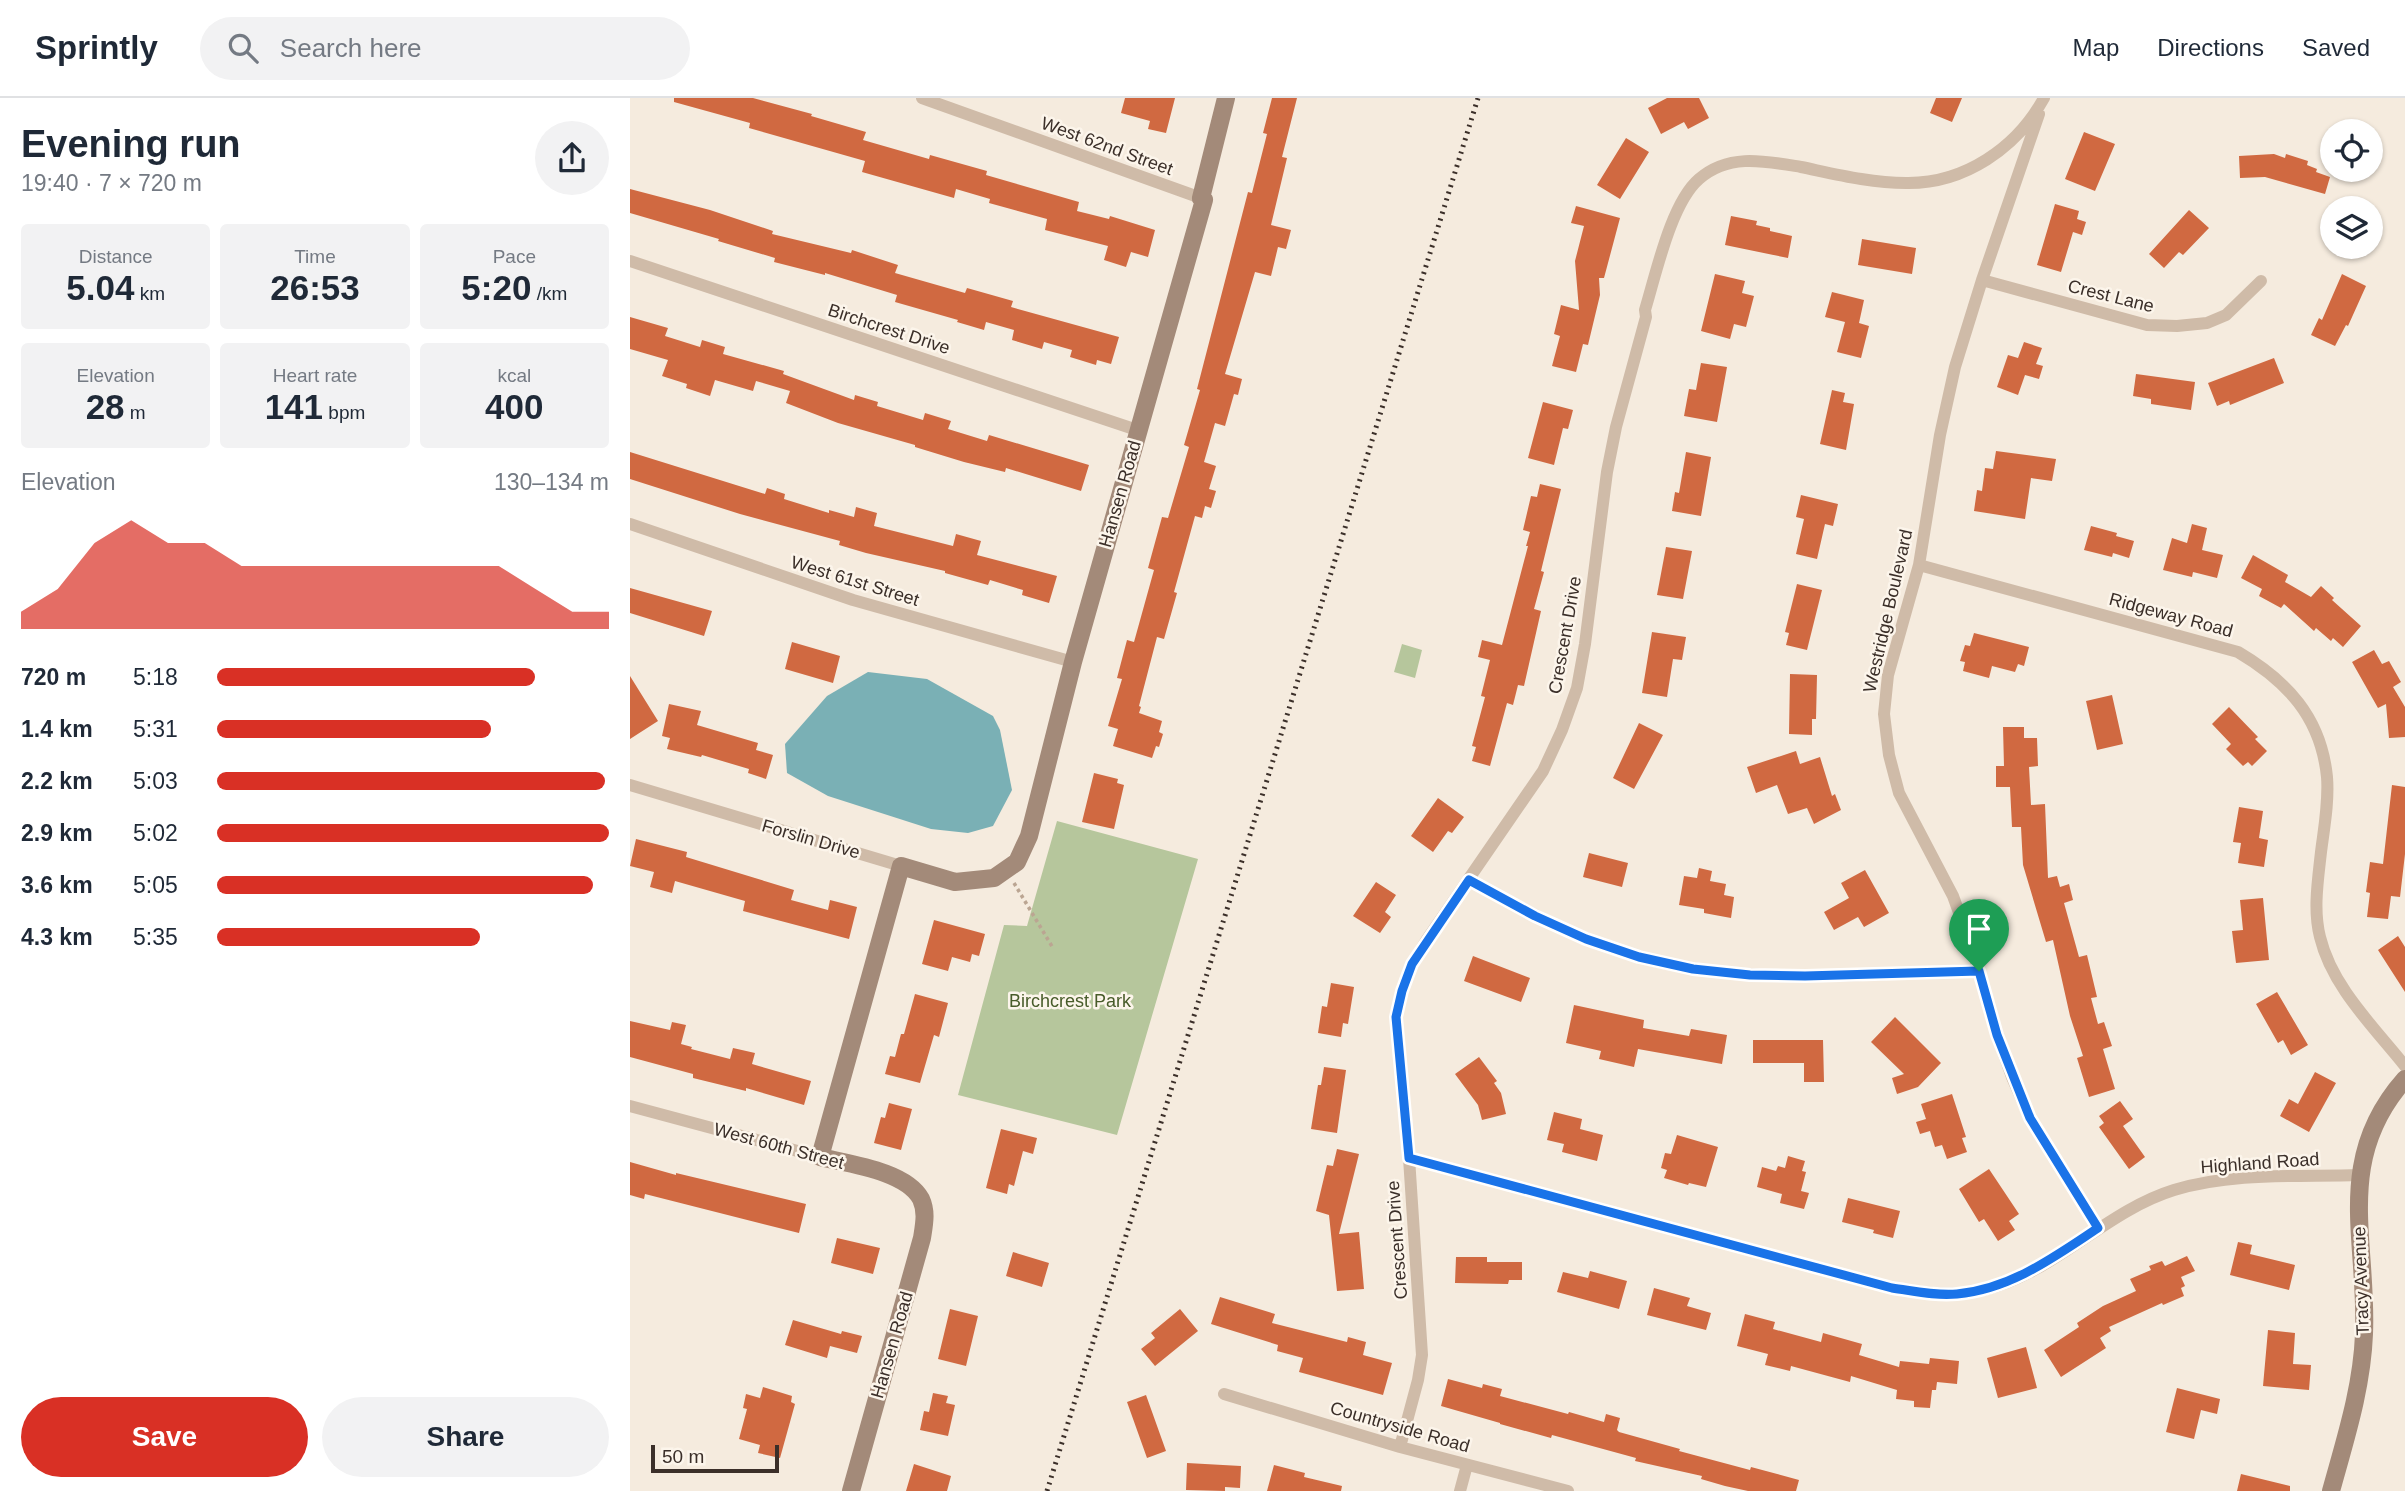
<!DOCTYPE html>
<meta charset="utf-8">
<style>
:root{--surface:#fff;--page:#f2f2f3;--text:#1f2937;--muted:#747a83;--line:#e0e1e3;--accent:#d93025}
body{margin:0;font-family:Arial,sans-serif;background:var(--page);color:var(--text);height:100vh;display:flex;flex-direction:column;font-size:26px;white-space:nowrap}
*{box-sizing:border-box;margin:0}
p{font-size:23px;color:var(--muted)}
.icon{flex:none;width:38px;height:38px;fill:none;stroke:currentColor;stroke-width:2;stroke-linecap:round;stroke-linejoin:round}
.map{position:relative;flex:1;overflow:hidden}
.side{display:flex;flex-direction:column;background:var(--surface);width:630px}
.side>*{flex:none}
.fabs{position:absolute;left:1690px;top:21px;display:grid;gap:14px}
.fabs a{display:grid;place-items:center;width:63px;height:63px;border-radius:50%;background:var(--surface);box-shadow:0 2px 5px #0004;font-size:35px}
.scale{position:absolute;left:21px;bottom:18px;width:128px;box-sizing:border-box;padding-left:7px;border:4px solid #3b2f29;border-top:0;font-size:19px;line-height:24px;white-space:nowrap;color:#3b2f29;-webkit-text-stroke:5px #fcf5eb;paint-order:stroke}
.pin{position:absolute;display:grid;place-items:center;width:60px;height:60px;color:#fff;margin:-72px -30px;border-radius:50% 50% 50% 0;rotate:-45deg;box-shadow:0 0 7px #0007}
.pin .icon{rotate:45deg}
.round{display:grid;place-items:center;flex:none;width:74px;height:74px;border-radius:37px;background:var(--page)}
.summary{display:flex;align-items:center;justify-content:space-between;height:119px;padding:0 21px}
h1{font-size:38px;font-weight:600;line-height:52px}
.stats{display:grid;grid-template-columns:repeat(3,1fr);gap:10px;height:119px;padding:7px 21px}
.stats div{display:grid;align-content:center;border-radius:7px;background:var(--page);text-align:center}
.stats b{font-size:35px;font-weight:600}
.stats small{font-size:19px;font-weight:400}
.stats p{font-size:19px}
.chart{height:196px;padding:14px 21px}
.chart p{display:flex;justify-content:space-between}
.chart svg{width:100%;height:126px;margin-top:7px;fill:var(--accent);opacity:.7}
.primary-button{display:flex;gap:14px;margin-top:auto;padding:14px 21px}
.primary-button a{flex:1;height:80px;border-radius:42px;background:var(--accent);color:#fff;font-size:28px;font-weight:600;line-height:80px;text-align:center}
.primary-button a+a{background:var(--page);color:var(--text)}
ul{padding:0 21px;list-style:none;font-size:23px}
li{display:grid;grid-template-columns:112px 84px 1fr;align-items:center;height:52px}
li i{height:18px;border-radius:9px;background:var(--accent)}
header{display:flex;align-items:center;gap:42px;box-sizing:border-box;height:98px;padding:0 35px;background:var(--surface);border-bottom:2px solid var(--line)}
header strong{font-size:33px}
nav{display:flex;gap:38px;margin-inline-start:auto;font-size:24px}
.search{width:490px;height:63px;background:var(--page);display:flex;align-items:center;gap:18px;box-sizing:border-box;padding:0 24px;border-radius:38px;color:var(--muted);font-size:26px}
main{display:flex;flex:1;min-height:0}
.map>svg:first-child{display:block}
.green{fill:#b6c69c}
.water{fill:#7ab0b5}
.building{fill:#d06941}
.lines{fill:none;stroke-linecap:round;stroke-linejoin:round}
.path{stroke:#bba592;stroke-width:3.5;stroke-dasharray:3.5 3.5;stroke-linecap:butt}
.street{stroke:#cfbba8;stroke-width:12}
.secondary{stroke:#a38a79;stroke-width:18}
.rail{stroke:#3b2f29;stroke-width:5;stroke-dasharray:2 5;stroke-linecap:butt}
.route-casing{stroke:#fff;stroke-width:14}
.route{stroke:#1a73e8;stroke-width:9}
.labels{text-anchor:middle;stroke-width:5;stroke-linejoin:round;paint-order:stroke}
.street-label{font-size:18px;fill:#3b2f29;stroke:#fcf5eb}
.park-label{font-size:18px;fill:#485c2a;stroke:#fcf5eb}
</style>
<header>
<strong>Sprintly</strong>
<div class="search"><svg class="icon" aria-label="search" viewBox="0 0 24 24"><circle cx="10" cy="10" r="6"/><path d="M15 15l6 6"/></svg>Search here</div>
<nav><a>Map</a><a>Directions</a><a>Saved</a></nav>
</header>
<main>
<section class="side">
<div class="summary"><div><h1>Evening run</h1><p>19:40 · 7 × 720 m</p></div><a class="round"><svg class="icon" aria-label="share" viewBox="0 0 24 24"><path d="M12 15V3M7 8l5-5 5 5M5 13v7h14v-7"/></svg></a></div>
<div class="stats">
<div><p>Distance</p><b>5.04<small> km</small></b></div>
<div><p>Time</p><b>26:53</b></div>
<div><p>Pace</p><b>5:20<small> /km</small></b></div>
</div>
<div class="stats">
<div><p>Elevation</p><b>28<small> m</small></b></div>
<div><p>Heart rate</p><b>141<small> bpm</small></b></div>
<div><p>kcal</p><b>400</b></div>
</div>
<div class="chart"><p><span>Elevation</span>130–134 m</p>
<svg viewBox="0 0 160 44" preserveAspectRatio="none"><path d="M0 44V38L10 30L20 14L30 6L40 14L50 14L60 22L70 22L80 22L90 22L100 22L110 22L120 22L130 22L140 30L150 38L160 38V44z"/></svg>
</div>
<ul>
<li><b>720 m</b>5:18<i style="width:81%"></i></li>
<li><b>1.4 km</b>5:31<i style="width:70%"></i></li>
<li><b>2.2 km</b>5:03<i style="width:99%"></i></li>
<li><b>2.9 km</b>5:02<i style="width:100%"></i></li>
<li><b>3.6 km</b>5:05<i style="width:96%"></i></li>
<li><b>4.3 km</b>5:35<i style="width:67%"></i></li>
</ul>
<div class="primary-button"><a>Save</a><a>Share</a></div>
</section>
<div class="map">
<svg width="1775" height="1393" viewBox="0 0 1775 1393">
<rect width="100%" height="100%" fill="#f5ebde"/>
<path class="green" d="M772 546 792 552 785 580 764 574Z
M427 723 568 761 487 1037 328 997 374 827 397 828Z"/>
<path class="water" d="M238 574 297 581 363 618 370 632 382 692 363 728 338 735 301 731 198 698 157 675 155 646 197 598Z"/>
<path class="building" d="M44 0H123L182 16 181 18 236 34 233 42 299 61 300 57 357 73 356 77 449 104 447 113 479 121 480 118 525 132 518 159 501 154 496 169 474 162 478 148 415 132 417 121 359 105 360 101 326 91 324 100 232 74 235 63 119 30 120 25 44 4Z
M495 0H545L536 35 518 31 520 23 491 15Z
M642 0H667L652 59 657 60 641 127 661 132 656 151 648 149 641 178 625 174 595 276 612 281 608 297 604 296 595 328 585 325 574 364 586 368 579 391 586 393 581 410 575 408 572 420 565 418 544 494 547 495 534 541 527 539 509 608 511 609 509 615 532 623 529 634 533 636 529 649 526 648 522 660 483 648 488 631 478 628 492 581 487 580 497 542 504 544 524 472 518 470 532 419 538 420 559 349 554 347 570 292 567 291 618 94 622 95 637 36 633 35Z
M1037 0H1069L1079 20 1058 31 1054 24 1031 36 1018 10Z
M1306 0H1332L1322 24 1300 15Z
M1454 34 1485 46 1465 93 1435 81Z
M996 40 1019 54 990 101 967 87Z
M1644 56 1655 60 1656 56 1678 63 1677 67 1687 71 1686 74 1700 79 1695 96 1635 79 1610 80 1609 58Z
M0 91 80 112 143 133 142 136 221 155 222 152 268 167 265 175 335 195 337 190 383 203 381 209 489 239 481 266 467 262 466 267 440 259 442 252 414 244 412 251 382 242 384 232 356 224 354 232 327 224 328 222 265 204 267 197 195 175V177L144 164 145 160 88 143 89 141 0 115Z
M1425 106 1449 113 1447 121 1456 124 1452 137 1443 134 1431 174 1407 167Z
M946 108 990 120 974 180H969L970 197 958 247 953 246 946 274 922 268 930 238 924 236 931 207 949 212 945 163 954 128 941 125Z
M1559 112 1579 130 1553 157 1549 154 1534 170 1519 156Z
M1101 118 1127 123 1126 127 1140 130V133L1162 138 1158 160 1095 147Z
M1232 141 1286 150 1282 176 1228 167Z
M1085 176 1115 183 1112 195 1124 198 1116 229 1104 226 1100 241 1071 233Z
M1712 176 1736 188 1718 228 1716 227 1705 248 1681 237 1689 220 1692 222Z
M1202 194 1234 202 1229 225 1239 228 1231 260 1207 254 1215 224 1195 219Z
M0 219 38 230 35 238 70 249 72 242 95 249 93 256 154 273 153 276 224 302 225 297 248 304 247 308 293 322 295 315 321 323 318 331 357 343 359 337 459 367 451 393 376 370 375 374 334 364 285 349V347L208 325 156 305 160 293 126 283 123 293 85 282 80 298 56 290 57 286 32 278 38 262 0 251Z
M1394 244 1412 250 1406 266 1413 268 1409 281 1395 277 1388 297 1367 289 1378 257 1388 260Z
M1644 260 1654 285 1600 307 1599 303 1587 308 1578 285Z
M1071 265 1097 269 1087 324 1054 318 1059 291 1066 292Z
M1506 276 1565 284 1561 312 1521 306V301L1503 298Z
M1202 292 1215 295 1213 304 1224 306 1216 352 1190 346Z
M913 304 943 312 938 331 933 330 924 367 898 360Z
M1366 353 1426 361 1422 383 1401 380 1395 421 1344 413 1347 392 1352 393 1355 370 1363 371Z
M0 354 135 396 137 390 155 396 154 401 199 415V412L224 419 226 409 247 415 244 428 323 448 326 436 351 443 347 457 427 478 419 505 392 497 393 492 360 482 358 487 315 475V473L236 455 209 447 210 443 110 416 0 381Z
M1056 354 1081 359 1071 418 1042 413 1045 394 1049 395Z
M910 386 931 391 911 473 914 474 904 511 911 513 894 588 888 587 883 607 877 605 860 668 842 663 846 649 842 648 855 599 851 598 860 562 848 559 852 542 872 547 898 448H896L900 434 893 432 901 398 907 399Z
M1171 397 1208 406 1203 428 1195 426 1187 461 1166 456 1174 421 1166 419Z
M1562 426 1577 430 1572 452 1593 457 1587 480 1563 474 1562 479 1533 472 1542 440 1557 445Z
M1461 428 1487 435 1486 438 1504 443 1499 460 1483 455 1482 459 1454 452Z
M1036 449 1062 453 1053 501 1027 497Z
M1623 457 1658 477 1655 484 1681 499 1691 488 1704 500 1702 502 1731 528 1713 549 1703 540 1701 543 1686 530 1684 533 1654 506 1651 510 1629 498 1632 491 1611 480Z
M1167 486 1192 492 1177 552 1156 547 1159 535 1155 534Z
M0 490 82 513 74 538 0 515Z
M1022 534 1056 539 1052 562 1043 561 1037 599 1012 595Z
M1344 535 1399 549 1394 568 1388 566 1385 574 1362 568 1359 580 1333 573 1335 564 1330 563 1335 547 1340 548Z
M162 544 210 558 203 585 155 571Z
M1744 552 1752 566 1759 563 1771 584 1763 589 1775 609V639L1759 640 1756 606 1748 610 1722 564Z
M1160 576 1187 577 1186 621H1182V637L1159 636Z
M0 578 28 623 0 641Z
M1482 597 1493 646 1467 652 1456 603Z
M39 606 71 613 67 627 128 645 126 652 143 657 136 681 118 675 119 671 72 657 71 659 37 651 40 640 32 638Z
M1599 609 1628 639 1625 641 1637 653 1622 668 1618 664 1613 668 1596 651 1601 646 1582 626Z
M1009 625 1033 637 1004 691 983 680Z
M1373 629H1394V640H1407L1408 668 1399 669 1401 707 1415 706 1418 780 1427 778 1430 789 1439 786 1443 802 1434 805 1449 859 1457 857 1467 899 1461 900 1468 926 1474 924 1482 948 1473 951 1485 991 1459 999 1447 960 1453 958 1440 918 1423 842 1416 844 1393 767 1391 729H1382L1380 689H1366V668H1374Z
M1166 653 1170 666 1190 659 1202 698 1205 696 1211 712 1184 726 1177 710 1158 716 1147 687 1126 695 1117 669Z
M464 675 488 681 487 685 494 687 484 731 452 724Z
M1762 687 1775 689V756L1770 799 1761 798 1758 821 1737 819 1740 795 1736 794 1740 764 1753 766Z
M808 700 834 719 822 735 818 733 803 754 781 738Z
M1609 709 1633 713 1629 740 1638 742 1634 769 1608 765 1611 745 1603 744Z
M6 741 57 754 56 759 164 792 161 802 198 812 200 802 227 809 219 841 113 813 115 803 45 783 42 795 20 789 24 774 0 768Z
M959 755 998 765 992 789 953 779Z
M1069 770 1082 773 1080 783 1096 786 1094 797 1104 799 1101 820 1074 815V811L1049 807 1054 778 1067 780Z
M1235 772 1259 815 1234 829 1228 819 1204 832 1194 814 1219 800 1211 785Z
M746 784 766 797 755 814 761 819 750 835 723 818Z
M1633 800 1639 862 1606 865 1602 833 1613 832 1610 802Z
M304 822 355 836 349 858 342 856 340 864 322 859 318 873 292 866Z
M1768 838 1775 849V894L1748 852Z
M843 858 900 880 891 904 834 883Z
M701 885 724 889 718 926 713 925 711 939 688 935 692 908 697 909Z
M1647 894 1678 947 1661 957 1653 942 1648 945 1626 906Z
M285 896 318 905 309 939 304 937 290 985 255 976 260 958 265 959 271 936H274Z
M944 907 1014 922 1013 930 1059 938 1061 931 1097 937 1092 966 1008 951 1004 969 969 961 971 953 936 945Z
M1265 919 1311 965 1288 989 1267 996 1262 980 1274 976 1241 944Z
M0 923 40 932 42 924 56 927 51 946 62 949 61 951 100 961 103 950 125 955 122 966 181 983 174 1007 116 990V993L63 980V976L0 959Z
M1123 942H1193L1194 984H1174V965H1123Z
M849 959 867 983 864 985 871 995 876 1016 852 1022 848 1007 825 976Z
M694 969 716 972 707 1035 681 1031 688 987H691Z
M1685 974 1706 985 1679 1034 1650 1018 1659 1001 1668 1006Z
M1322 996 1336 1039 1332 1040 1337 1054 1317 1061 1312 1047 1305 1049 1300 1033 1290 1036 1286 1024 1296 1021 1291 1006Z
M1490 1003 1503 1021 1493 1028 1515 1059 1499 1071 1469 1029 1474 1025 1469 1018Z
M259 1005 282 1011 271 1052 244 1045 251 1019 255 1020Z
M924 1014 952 1021 950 1031 973 1037 967 1063 932 1054 934 1046 917 1042Z
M371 1031 407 1040 403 1056 393 1053 384 1088 379 1086 377 1096 356 1090Z
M1047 1037 1088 1049 1076 1089 1059 1085 1058 1087 1034 1080 1037 1072 1031 1070 1035 1055 1041 1056Z
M707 1051 729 1056 709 1136 729 1134 734 1191 707 1193 699 1117 686 1113 697 1067 703 1068Z
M1158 1058 1175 1063 1172 1073 1176 1074 1171 1093 1179 1095 1174 1111 1150 1105 1152 1096 1127 1089 1132 1069 1146 1073 1148 1068 1155 1070Z
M0 1064 46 1077V1075L176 1106 169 1135 15 1096 14 1101 0 1097Z
M1359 1071 1389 1116 1379 1123 1385 1132 1368 1143 1354 1121 1349 1124 1329 1091Z
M1218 1100 1270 1113 1263 1140 1243 1135 1244 1132 1212 1124Z
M207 1140 250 1150 243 1176 201 1165Z
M1608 1144 1622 1147 1620 1156 1665 1167 1659 1192 1600 1177Z
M383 1154 419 1165 412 1189 376 1178Z
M1557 1158 1565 1173 1551 1179 1555 1188 1551 1190 1554 1198 1533 1207 1532 1205 1479 1229 1481 1233 1470 1240 1476 1250 1431 1279 1414 1252 1449 1229 1447 1225 1473 1208 1506 1193 1500 1181 1521 1172 1519 1168 1532 1163 1535 1168Z
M826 1159H857V1164H892V1182H879L878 1186 825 1185Z
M960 1173 997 1183 989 1211 927 1194 933 1174 958 1180Z
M1024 1190 1060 1200 1057 1208 1081 1215 1076 1232 1017 1217Z
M590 1199 645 1216 642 1225 717 1244 718 1239 736 1244 733 1257 762 1265 753 1297 669 1274 673 1260 647 1253 648 1247 581 1226Z
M320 1211 348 1218 336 1268 308 1261Z
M550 1211 568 1233 525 1268 511 1251 525 1240 521 1235Z
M1115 1216 1145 1224 1143 1231 1191 1244 1193 1235 1232 1246 1229 1257 1269 1269 1270 1263 1299 1266 1300 1260 1329 1263 1327 1286 1307 1284 1306 1292H1302L1300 1310 1284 1309V1303L1266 1301 1267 1292 1221 1278 1220 1284 1161 1268 1160 1273 1135 1267 1138 1256 1107 1248Z
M163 1222 211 1236 212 1233 232 1238 227 1255 200 1248 197 1260 155 1247Z
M1638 1232 1665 1235 1663 1266 1681 1267 1679 1292 1633 1288Z
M1396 1249 1407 1290 1368 1300 1357 1260Z
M818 1281 852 1290 853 1286 872 1291 870 1298 938 1316 939 1314 974 1324 976 1316 990 1320 987 1332 989 1334 1050 1351 1049 1353 1120 1372 1121 1369 1169 1382 1166 1393H1118L1095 1388 1071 1381 1072 1378 1005 1363 1006 1360 922 1337 921 1340 870 1326V1325L811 1308Z
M133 1289 162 1298 161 1304 165 1306 150 1360 128 1355 130 1347 109 1341 117 1311 113 1310 116 1296 130 1300Z
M1547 1290 1590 1301 1587 1316 1571 1312 1564 1341 1536 1334Z
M303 1295 318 1298 316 1305 325 1307 318 1338 290 1332 294 1313 299 1314Z
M516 1297 536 1353 517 1360 497 1304Z
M557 1365 611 1368 610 1390 595 1389V1393L556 1392Z
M284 1366 321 1378 317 1393H276Z
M644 1367 675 1375 674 1379 712 1388 711 1393H637Z
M1611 1376 1660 1388V1393H1607Z"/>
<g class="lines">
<path class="path" d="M384 785 423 850"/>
<path class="street" d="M292 0 571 100
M1409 16 1352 182 1325 269 1310 337 1289 467 1258 577 1254 616 1259 657 1269 695 1323 798 1344 856 1367 937 1382 979 1400 1020 1468 1130
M0 163 507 332
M1352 182 1517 227 1547 228 1577 225 1596 217 1631 183
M0 426 223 502 443 564
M1289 467 1608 554C1657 583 1691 619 1697 679 1699 704 1694 730 1691 754 1688 782 1683 812 1690 839 1702 889 1744 929 1775 968
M0 687 271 768
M839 782C894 812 949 842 1009 859 1120 889 1236 876 1349 872
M0 1008 190 1059
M779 1060 1262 1190C1294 1195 1325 1199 1357 1191 1425 1174 1476 1113 1544 1092 1603 1074 1668 1079 1729 1077
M594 1296 770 1349 938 1393
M770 1349 788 1282 792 1257 779 1060 766 919 772 893 782 866 796 843 913 673 932 632 947 590 955 546 977 374 986 329 1016 219 1015 212C1026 176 1041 105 1069 81 1099 55 1135 63 1171 69 1205 76 1241 85 1276 85 1334 86 1387 50 1414 0
M830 1393 837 1367"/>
<path class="secondary" d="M221 1393 292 1140C294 1127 297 1114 291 1101 276 1073 219 1066 190 1059L271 768 325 784 364 780 387 764 399 738 443 564 574 102 571 100 596 0
M1701 1393C1715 1342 1732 1290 1734 1236 1738 1142 1703 1062 1775 981"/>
<path class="rail" d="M417 1393 848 0"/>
</g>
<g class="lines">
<g class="route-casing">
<path id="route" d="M839 782 905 818 956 841 1009 859 1063 871 1120 877 1175 878 1349 873 1367 937 1400 1020 1468 1130C1424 1159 1381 1191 1327 1196 1305 1198 1284 1193 1262 1190L779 1060 766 919 772 893 782 866Z"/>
</g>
<use href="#route" class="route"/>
</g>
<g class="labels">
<g class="street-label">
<text transform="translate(477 48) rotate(20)" y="6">West 62nd Street</text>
<text transform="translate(1481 198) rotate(14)" y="6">Crest Lane</text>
<text transform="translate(259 231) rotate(18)" y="6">Birchcrest Drive</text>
<text transform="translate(490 396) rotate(-74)" y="6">Hansen Road</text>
<text transform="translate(225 483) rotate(17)" y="6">West 61st Street</text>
<text transform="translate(1258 513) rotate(-77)" y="6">Westridge Boulevard</text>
<text transform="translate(1541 517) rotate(15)" y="6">Ridgeway Road</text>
<text transform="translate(935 537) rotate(-80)" y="6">Crescent Drive</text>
<text transform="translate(181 741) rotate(16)" y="6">Forslin Drive</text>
<text transform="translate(149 1048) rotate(15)" y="6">West 60th Street</text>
<text transform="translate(1630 1065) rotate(-4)" y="6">Highland Road</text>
<text transform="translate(767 1142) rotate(-94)" y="6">Crescent Drive</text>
<text transform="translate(1731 1183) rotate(-92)" y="6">Tracy Avenue</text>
<text transform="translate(262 1247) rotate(-74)" y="6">Hansen Road</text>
<text transform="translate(770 1329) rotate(16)" y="6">Countryside Road</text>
</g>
<g class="park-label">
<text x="440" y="909">Birchcrest Park</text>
</g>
</g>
</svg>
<div class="fabs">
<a><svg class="icon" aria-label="locate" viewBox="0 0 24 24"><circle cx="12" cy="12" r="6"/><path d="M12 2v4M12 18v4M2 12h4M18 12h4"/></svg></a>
<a><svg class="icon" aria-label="layers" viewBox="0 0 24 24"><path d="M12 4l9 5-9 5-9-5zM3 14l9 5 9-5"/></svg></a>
</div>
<div class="scale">50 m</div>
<div class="pin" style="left:1349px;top:873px;background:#1e9e55"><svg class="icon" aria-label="arrive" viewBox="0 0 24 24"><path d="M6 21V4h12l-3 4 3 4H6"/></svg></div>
</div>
</main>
